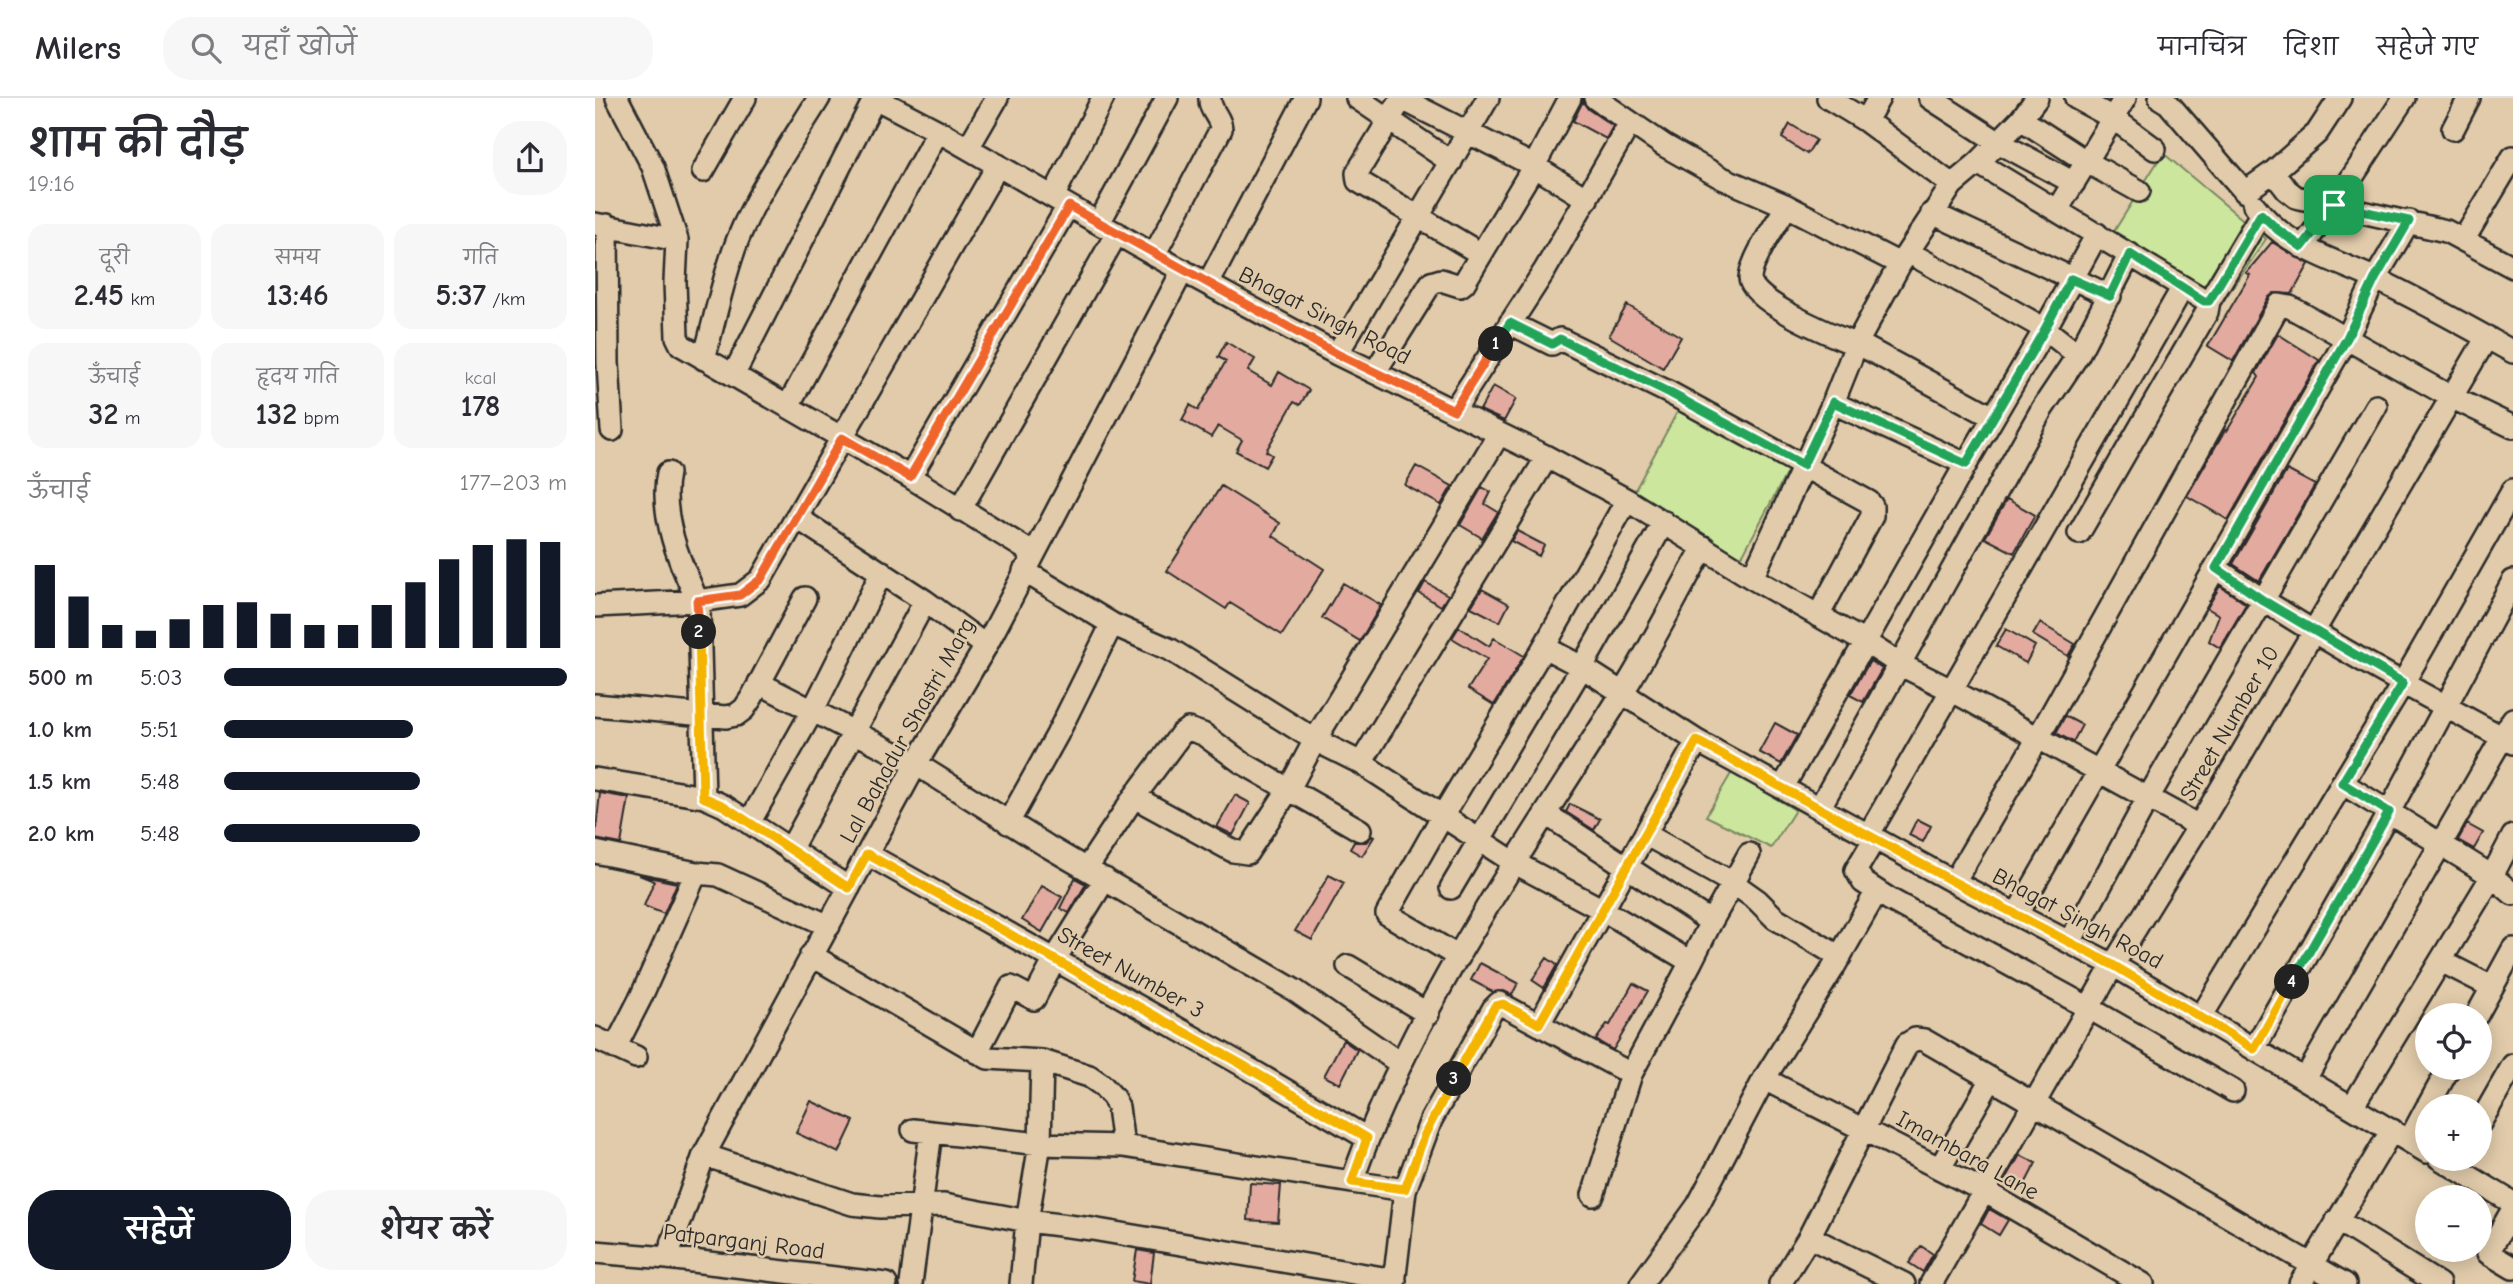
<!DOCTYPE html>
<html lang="hi">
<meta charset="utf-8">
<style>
:root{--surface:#fff;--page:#f7f7f7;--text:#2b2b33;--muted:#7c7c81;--line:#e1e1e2;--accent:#111827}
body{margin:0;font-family:"Comic Neue","Playpen Sans Deva",sans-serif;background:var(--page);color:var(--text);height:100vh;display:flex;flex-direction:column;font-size:26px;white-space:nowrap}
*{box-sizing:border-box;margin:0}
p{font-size:23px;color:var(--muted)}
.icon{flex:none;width:38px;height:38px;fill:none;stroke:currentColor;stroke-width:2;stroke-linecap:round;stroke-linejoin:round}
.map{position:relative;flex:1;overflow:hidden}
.drawer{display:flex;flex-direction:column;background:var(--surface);width:595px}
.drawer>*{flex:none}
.buttons{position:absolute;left:1820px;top:905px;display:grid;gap:14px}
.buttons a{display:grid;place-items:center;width:77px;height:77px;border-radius:50%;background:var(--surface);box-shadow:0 4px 18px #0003;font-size:35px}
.pin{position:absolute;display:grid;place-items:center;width:60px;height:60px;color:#fff;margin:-30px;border-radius:14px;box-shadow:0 4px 10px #0006}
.km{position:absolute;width:35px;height:35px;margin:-18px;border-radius:50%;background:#222;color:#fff;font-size:19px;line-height:35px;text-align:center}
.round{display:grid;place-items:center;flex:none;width:74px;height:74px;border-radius:28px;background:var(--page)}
.head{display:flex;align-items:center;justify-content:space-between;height:119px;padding:0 28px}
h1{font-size:38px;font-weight:600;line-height:52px}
.stats{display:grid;grid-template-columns:repeat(3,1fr);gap:10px;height:119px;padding:7px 28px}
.stats div{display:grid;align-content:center;border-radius:18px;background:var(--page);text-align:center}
.stats b{font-size:30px;font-weight:600}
.stats small{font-size:19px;font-weight:400}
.stats p{font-size:19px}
.chart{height:196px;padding:14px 28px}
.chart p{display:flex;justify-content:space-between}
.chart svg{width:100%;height:126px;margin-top:7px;stroke:var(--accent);stroke-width:6}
.cta{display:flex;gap:14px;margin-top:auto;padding:14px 28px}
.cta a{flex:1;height:80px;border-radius:28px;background:var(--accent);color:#fff;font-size:28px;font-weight:600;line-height:80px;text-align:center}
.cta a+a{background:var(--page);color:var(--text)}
ul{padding:0 28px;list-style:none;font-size:23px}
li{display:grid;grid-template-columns:112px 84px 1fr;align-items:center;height:52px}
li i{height:18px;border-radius:9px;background:var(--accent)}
header{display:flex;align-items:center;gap:42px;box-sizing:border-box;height:98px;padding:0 35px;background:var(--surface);border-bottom:2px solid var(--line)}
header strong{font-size:33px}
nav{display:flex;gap:38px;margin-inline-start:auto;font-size:24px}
.search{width:490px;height:63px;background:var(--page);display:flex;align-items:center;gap:18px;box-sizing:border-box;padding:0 24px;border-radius:28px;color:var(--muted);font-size:26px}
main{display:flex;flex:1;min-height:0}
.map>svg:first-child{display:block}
.green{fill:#cce69d;stroke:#7c8864;stroke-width:2}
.building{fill:#e3aa9f;stroke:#2b2b2b;stroke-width:2}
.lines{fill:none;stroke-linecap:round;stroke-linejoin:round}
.minor-casing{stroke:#2b2b2b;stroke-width:26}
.minor{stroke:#e1cbaa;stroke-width:21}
.split-1-casing{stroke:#fff;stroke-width:14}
.split-2-casing{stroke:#fff;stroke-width:14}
.split-3-casing{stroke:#fff;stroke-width:14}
.split-4-casing{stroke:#fff;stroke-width:14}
.split-5-casing{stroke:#fff;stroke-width:14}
.split-1{stroke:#22a559;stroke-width:9}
.split-2{stroke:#f0652b;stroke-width:9}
.split-3{stroke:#f5b400;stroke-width:9}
.split-4{stroke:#f5b400;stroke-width:9}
.split-5{stroke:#22a559;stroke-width:9}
.labels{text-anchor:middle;stroke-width:5;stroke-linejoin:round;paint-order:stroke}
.street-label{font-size:23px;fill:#2b2b2b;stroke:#e1cbaa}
</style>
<header>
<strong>Milers</strong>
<div class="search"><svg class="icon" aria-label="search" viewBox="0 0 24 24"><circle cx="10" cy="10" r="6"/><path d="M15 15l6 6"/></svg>यहाँ खोजें</div>
<nav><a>मानचित्र</a><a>दिशा</a><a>सहेजे गए</a></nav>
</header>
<main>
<section class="drawer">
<div class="head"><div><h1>शाम की दौड़</h1><p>19:16</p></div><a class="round"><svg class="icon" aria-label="share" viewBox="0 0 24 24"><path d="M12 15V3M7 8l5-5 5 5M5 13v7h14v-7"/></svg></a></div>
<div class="stats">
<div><p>दूरी</p><b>2.45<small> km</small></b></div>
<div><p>समय</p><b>13:46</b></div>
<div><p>गति</p><b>5:37<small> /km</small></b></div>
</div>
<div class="stats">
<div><p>ऊँचाई</p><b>32<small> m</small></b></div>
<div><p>हृदय गति</p><b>132<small> bpm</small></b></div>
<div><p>kcal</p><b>178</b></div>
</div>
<div class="chart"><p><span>ऊँचाई</span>177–203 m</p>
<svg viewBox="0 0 160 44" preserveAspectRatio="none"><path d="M5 44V15M15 44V26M25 44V36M35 44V38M45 44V34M55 44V29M65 44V28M75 44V32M85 44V36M95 44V36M105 44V29M115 44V21M125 44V13M135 44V8M145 44V6M155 44V7"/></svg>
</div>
<ul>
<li><b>500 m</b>5:03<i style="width:100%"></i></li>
<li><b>1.0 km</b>5:51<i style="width:55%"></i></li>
<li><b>1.5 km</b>5:48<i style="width:57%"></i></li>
<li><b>2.0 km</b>5:48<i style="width:57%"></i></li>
</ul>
<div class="cta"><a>सहेजें</a><a>शेयर करें</a></div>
</section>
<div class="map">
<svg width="1918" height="1186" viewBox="0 0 1918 1186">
<rect width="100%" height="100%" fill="#e1cbaa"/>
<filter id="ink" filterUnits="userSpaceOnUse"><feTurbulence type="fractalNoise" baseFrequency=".0143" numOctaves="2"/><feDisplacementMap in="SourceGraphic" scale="14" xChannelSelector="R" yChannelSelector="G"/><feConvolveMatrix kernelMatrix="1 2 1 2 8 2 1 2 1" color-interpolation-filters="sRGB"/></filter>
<g filter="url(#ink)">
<path class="green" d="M1568 55 1671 141 1629 202 1518 135Z
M1087 305 1196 367 1146 460 1088 429 1039 394Z
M1137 674 1200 712 1176 750 1111 718Z"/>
<path class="building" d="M988 3 993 11 1018 28 1011 41 978 23Z
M1195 26 1221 42 1212 56 1187 40Z
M1677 144 1714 166 1697 196 1679 195 1673 200 1638 263 1613 248 1655 177 1651 175Z
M1032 207 1086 239 1068 270 1014 238Z
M1683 236 1724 262 1633 422 1592 398 1630 332 1632 333 1664 279 1661 275Z
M631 244 660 261 653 273 677 287 684 274 714 292 705 307 699 304 671 353 677 357 670 369 641 353 647 342 623 328 616 339 587 322 595 307 603 312 631 263 623 259Z
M898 288 921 301 909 323 885 312Z
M821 368 857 388 846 407 810 387Z
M1692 372 1720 387 1664 483 1638 466Z
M626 388 685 425 678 438 729 471 687 537 635 505 631 511 572 473Z
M887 389 896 394 890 406 903 414 887 440 865 427Z
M1412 401 1440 417 1419 455 1390 440Z
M922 433 949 447 944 458 916 443Z
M830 484 853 497 846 508 824 495Z
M748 485 786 507 765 543 727 520Z
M1625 488 1651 506 1625 550 1614 543 1624 517 1612 510Z
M887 491 914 506 905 524 876 509Z
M1445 525 1480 546 1473 558 1438 537Z
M864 529 894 548 899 540 929 558 899 607 873 591 892 561 857 540Z
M1411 531 1440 548 1431 565 1401 548Z
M1275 563 1287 571 1268 604 1255 597Z
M1470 618 1487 627 1478 644 1461 635Z
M1180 625 1202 637 1186 666 1164 654Z
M5 695 34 700 26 746 0 741Z
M640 697 655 705 638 737 622 729Z
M975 706 1005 721 999 732 971 714Z
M1322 721 1336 728 1328 744 1314 737Z
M1872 726 1888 735 1879 751 1863 742Z
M777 738 779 739 767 758 755 751 759 744H771Z
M44 777 82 785 69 816 49 808 59 783Z
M734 777 749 785 717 842 700 833Z
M480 780 491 786 474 815 465 810Z
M447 788 467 799 447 834 427 822Z
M952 860 962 867 949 890 937 882Z
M885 865 923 885 917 897 909 893 898 894 876 882Z
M1038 885 1053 893 1018 952 1001 942 1012 926 1015 927Z
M748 942 762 952 745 986 729 978Z
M216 1003 259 1023 244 1055 201 1035Z
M1425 1057 1441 1065 1428 1090 1411 1081Z
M655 1085 686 1087 683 1124 653 1122Z
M1394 1111 1413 1122 1404 1137 1386 1126Z
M1326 1148 1338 1156 1328 1174 1314 1165Z
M542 1152 559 1155 555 1186 537 1183Z"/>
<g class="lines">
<g class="minor-casing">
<path id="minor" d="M22 0 58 69 82 142 80 184 82 239 86 247 315 379 439 456
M280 0 343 33 559 157 742 256 952 359 1032 402 1157 480 1270 544 1306 567 1356 592 1604 728
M762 0 856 64
M807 0 762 75 763 83 886 156
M1000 0 1070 48 1127 80 1192 108 1305 166
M1233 0 1271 23 1357 87
M1335 0 1403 44 1479 85
M1481 0 1518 20 1560 51
M1565 0 1573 5 1650 94 1678 74 1692 92 1701 99 1851 133 1918 169
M807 1 939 68 992 101
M1426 21 1492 64 1544 93
M1271 23 1284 0
M1858 31 1874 0
M373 50 402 0
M1383 65 1611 203 1616 200 1666 116
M108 73 150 0
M1678 74 1722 35 1745 0
M458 99 508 0
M1659 107C1691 150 1735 160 1781 181 1827 203 1873 229 1918 254
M1192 108C1181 126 1157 160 1155 180 1154 203 1237 237 1257 245H1262L1398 319
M1462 112 1530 0
M1337 115 1515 198
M504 125 572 0
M0 126 82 142
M12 127 13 265 17 332
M1869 141 1918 59
M1707 149 1739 107 1809 0
M1313 154 1450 231 1483 257
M559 157 626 31C626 19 614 13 615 0
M613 186 711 0
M915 225 957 246 965 241 1075 295 1274 404 1277 408V418L1223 518
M742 256 893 0
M109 261C120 221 128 179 143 141 162 94 197 44 224 0
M780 274 836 185 846 182 865 188 869 185 939 68 975 0
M139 276 280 0
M1238 305 1371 366
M193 308 343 33
M859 312 950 172 1035 25
M73 375C67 402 75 436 85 462 91 479 101 495 104 513L109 699
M315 379 473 108
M365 412 522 135
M201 419 330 503 391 548
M1484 435 1612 214 1614 203
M1621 470C1715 536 1817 591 1918 645
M429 473 517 526 576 552 720 642 766 665 920 765 1008 812 1096 864 1036 976
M1157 480 1238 305 1262 245 1305 166 1357 87 1383 65 1426 21 1442 0
M0 508 102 503 145 497 166 481 403 67
M949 549 987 569 1102 643 1359 784 1518 867 1832 1054
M164 585 321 666 452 748 699 892 806 966
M0 607 131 619 141 617 149 611 157 599 210 500
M766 665 952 359
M0 681 109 699 129 708 254 790
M1747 685 1897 778 1918 796
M1188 689 1371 366 1450 231 1502 136
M539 699 638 753 652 755 694 691 720 642 904 336
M1225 709 1447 311 1483 257 1535 156
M951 716 1116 824 1096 864
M154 725 218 612 287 474
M413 725 462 637 517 526
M1050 736 1138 785 1116 824
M1274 736 1588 189
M1280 740 1261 772 1268 784 1294 801 1494 910 1638 993
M195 752 330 503
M0 754 101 775 123 777 234 828
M272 756 646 966 772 1040
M1154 756 1138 785 1162 802 1180 820 1245 859
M492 770 539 699 586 636 593 631 608 636 646 664 765 732
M1359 784 1443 640 1684 207 1695 209 1856 299 1918 329
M856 790 987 569 1069 424
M1422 816 1752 240 1780 181 1814 123
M1475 844 1553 700 1781 308
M216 857 393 960 447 963 494 978 507 987 518 999 523 1009 528 1048
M864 859 792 816 847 719 949 549 1032 402
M1846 863 1897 889
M753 868 833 916
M1882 917 1918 851
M1606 919 1808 585 1918 392
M944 926 1102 643
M0 940 41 959
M20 950 46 899 101 775
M1659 951 1794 714 1918 483
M382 954 416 889 439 901 460 861 510 781
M1169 981 1389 1093 1548 1186
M1710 981 1918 621
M1833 1008 1854 970
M1757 1009 1897 778 1918 738
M1885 1025 1918 967
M318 1032 445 1046 528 1048 757 1084
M1814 1043 1832 1009
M109 1057 257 1106 285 1109 349 1107 432 1123 497 1131 800 1182
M1844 1060 1918 1105
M1345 1070 1396 981
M810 1092 836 1022 898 911 904 905 1036 976 998 1097
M1918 1111 1893 1155 1918 1170
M1742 1122 1844 1186
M1214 1139 1309 1186
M0 1154 72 1160 291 1186
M72 1160 109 1057 321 666 391 548 588 172
M316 1186 336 1034
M426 1186 432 1123 445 1046 447 963
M799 1186 810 1092 757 1084C816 911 929 752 1026 597 1056 550 1081 498 1109 449
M1046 1186 1103 1107 1169 981 1237 872 1282 793
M1185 1186 1214 1139 1312 946 1320 941 1329 942 1750 1186
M1336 1186 1518 867 1604 728 1892 239
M1705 1186 1797 1032"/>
</g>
<use href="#minor" class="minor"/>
</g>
</g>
<g class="lines" filter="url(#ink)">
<g class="split-1-casing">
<path id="split-1" d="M901 246 915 225 957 246 965 241 1075 295 1208 367 1238 304 1371 366 1450 231 1476 181 1515 198 1535 156 1609 203H1614L1666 116 1683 132 1707 149 1739 107"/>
</g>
<g class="split-2-casing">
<path id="split-2" d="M104 534 102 503 145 497 166 481 247 340 315 379 474 108 742 256 859 312 901 246"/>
</g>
<g class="split-3-casing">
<path id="split-3" d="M104 534 108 699 129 708 254 790 272 756 646 966 772 1040 757 1084 810 1091 830 1036 859 981"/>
</g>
<g class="split-4-casing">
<path id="split-4" d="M859 981 900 908 908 906 944 926 1102 643 1359 784 1518 867 1659 951 1697 884"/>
</g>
<g class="split-5-casing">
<path id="split-5" d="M1697 884 1794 714 1747 685 1808 585 1669 503 1621 470 1752 240 1780 181 1814 123 1739 107"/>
</g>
<use href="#split-1" class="split-1"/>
<use href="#split-2" class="split-2"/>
<use href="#split-3" class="split-3"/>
<use href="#split-4" class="split-4"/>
<use href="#split-5" class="split-5"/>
</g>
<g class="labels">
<g class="street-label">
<text transform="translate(730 217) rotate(27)" y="8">Bhagat Singh Road</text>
<text transform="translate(1634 625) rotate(-60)" y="8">Street Number 10</text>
<text transform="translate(312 632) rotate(-61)" y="8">Lal Bahadur Shastri Marg</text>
<text transform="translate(1483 820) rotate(28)" y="8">Bhagat Singh Road</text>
<text transform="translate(536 874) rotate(29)" y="8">Street Number 3</text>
<text transform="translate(1373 1057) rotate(29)" y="8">Imambara Lane</text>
<text transform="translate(149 1143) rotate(7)" y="8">Patparganj Road</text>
</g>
</g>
</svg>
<div class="buttons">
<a><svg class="icon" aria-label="locate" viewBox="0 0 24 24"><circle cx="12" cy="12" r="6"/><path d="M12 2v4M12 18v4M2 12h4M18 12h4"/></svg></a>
<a>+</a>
<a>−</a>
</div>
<div class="pin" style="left:1739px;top:107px;background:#1e9e55"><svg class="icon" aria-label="arrive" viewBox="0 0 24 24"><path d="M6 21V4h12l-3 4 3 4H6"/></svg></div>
<b class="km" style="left:901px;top:246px">1</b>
<b class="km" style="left:104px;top:534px">2</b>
<b class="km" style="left:859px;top:981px">3</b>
<b class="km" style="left:1697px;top:884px">4</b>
</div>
</main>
